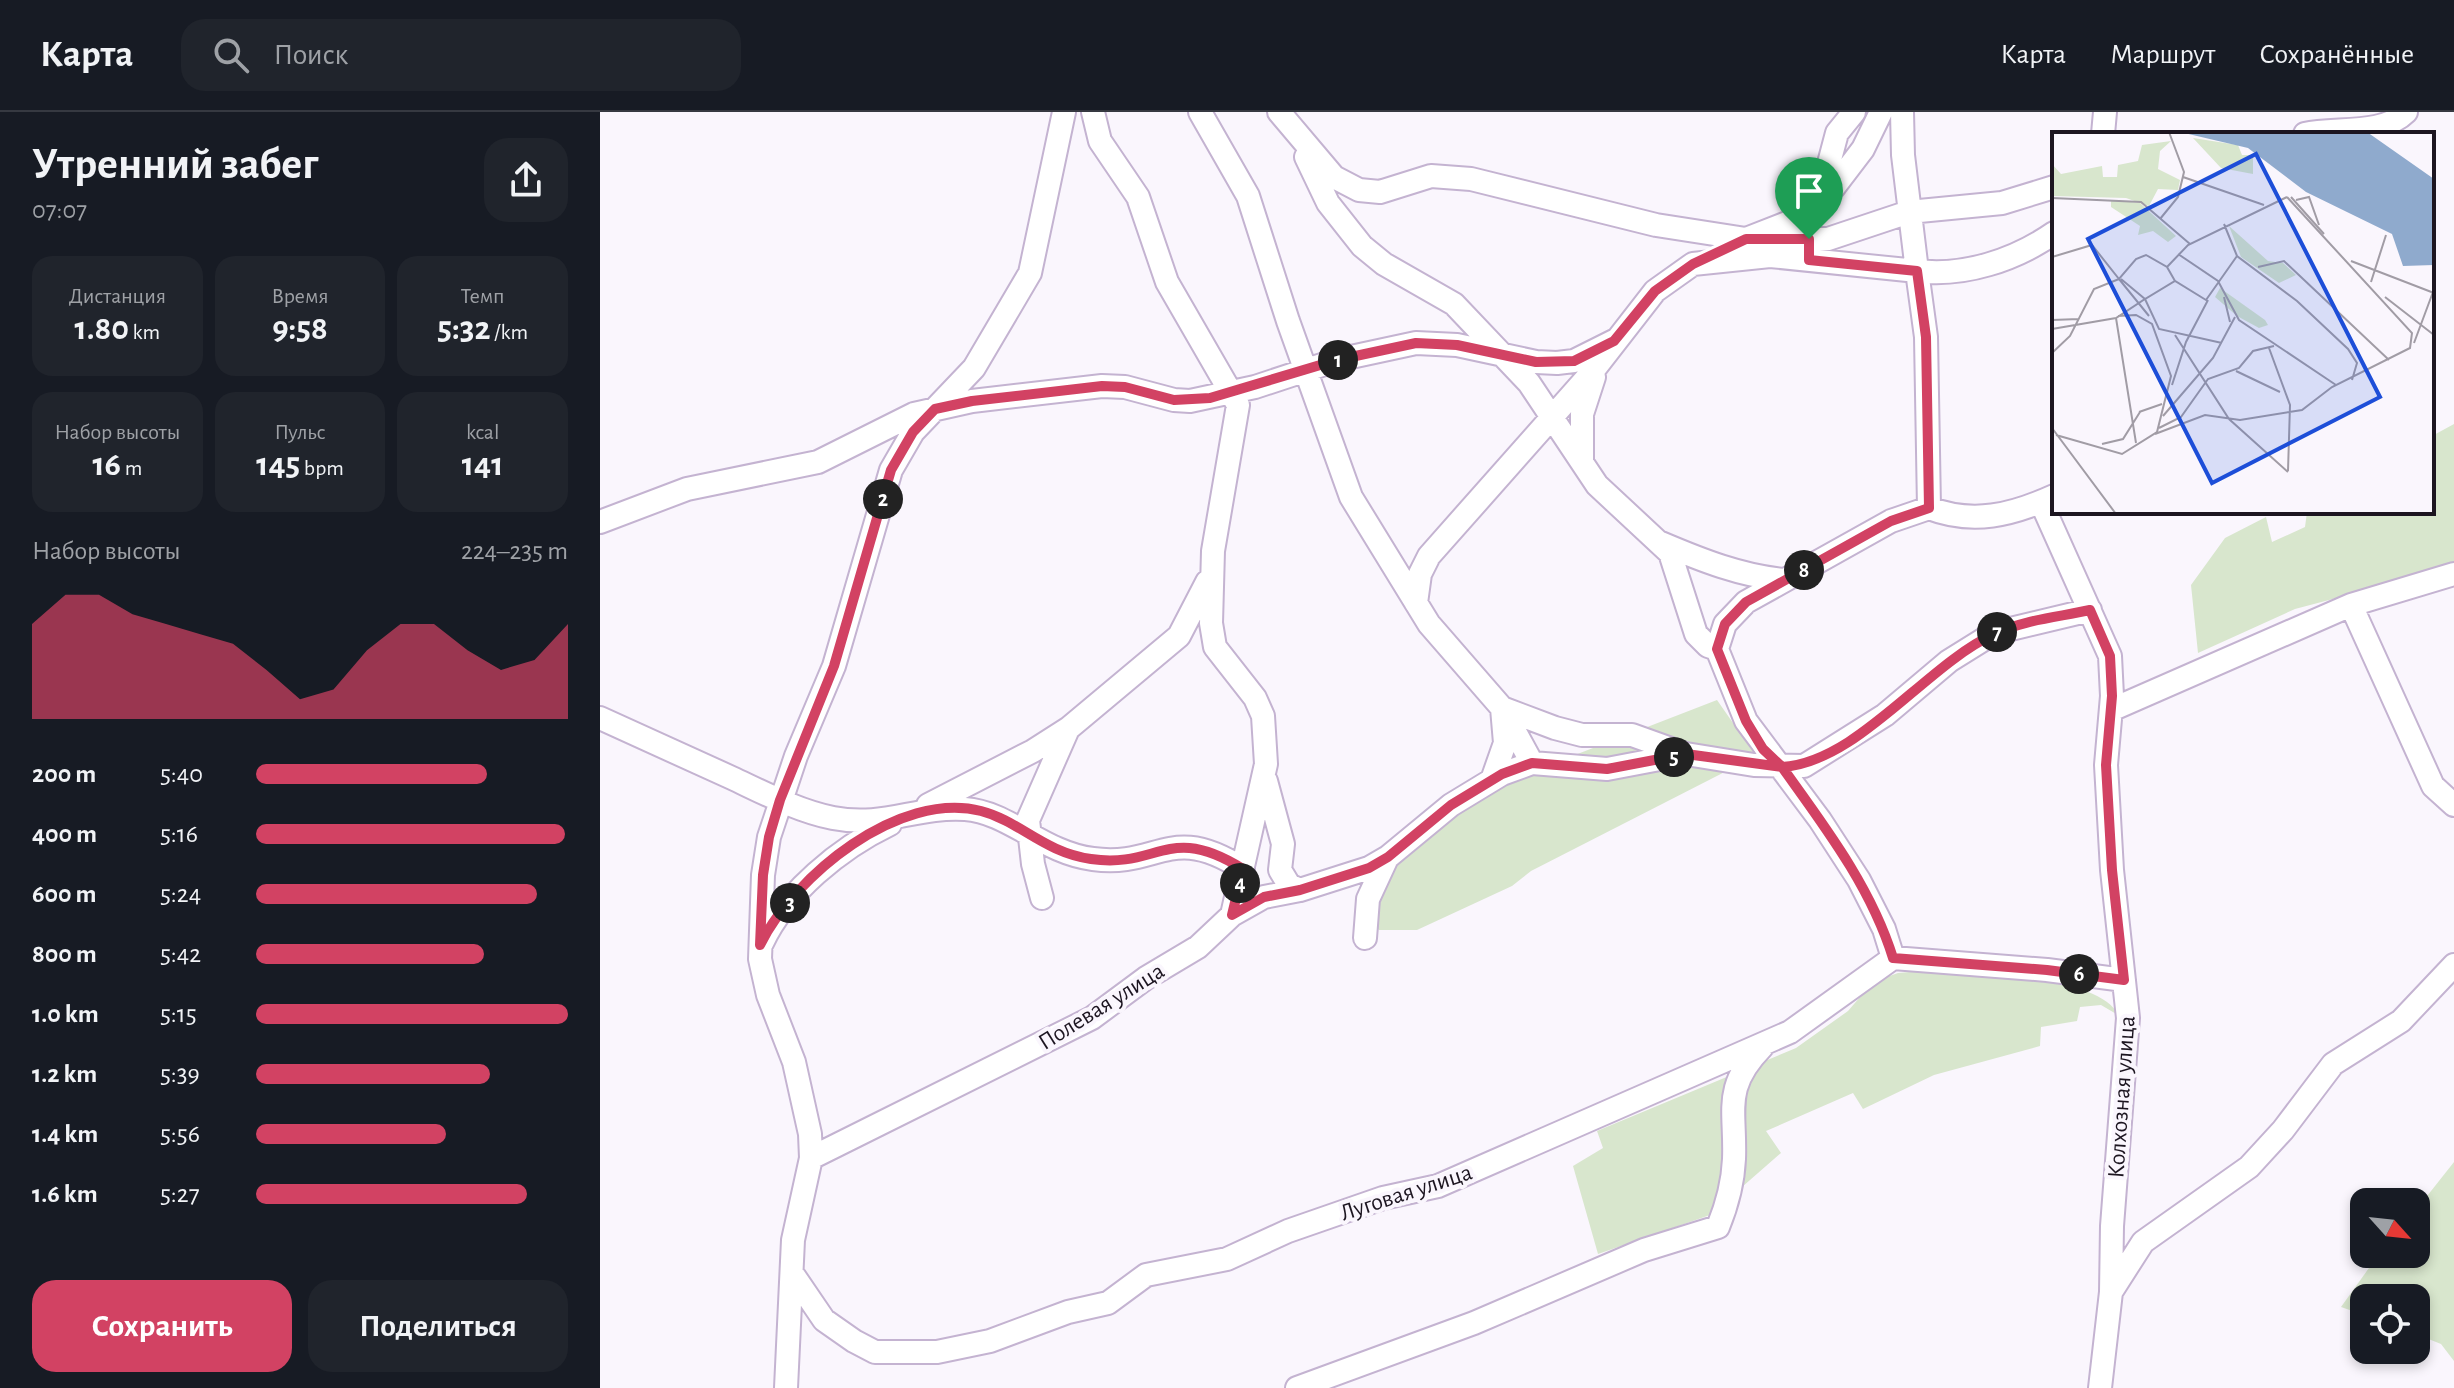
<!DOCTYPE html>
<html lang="ru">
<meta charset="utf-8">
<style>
:root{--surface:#171b24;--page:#20242c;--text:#f1f3f6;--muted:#9ea1a6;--line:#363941;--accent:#d24263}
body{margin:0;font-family:"Alegreya Sans",sans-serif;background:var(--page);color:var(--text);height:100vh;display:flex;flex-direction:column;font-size:30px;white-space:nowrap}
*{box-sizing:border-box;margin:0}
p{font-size:26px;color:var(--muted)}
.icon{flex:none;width:44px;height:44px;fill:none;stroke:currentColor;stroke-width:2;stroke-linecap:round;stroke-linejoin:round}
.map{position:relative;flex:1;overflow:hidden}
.side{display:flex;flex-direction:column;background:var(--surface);width:600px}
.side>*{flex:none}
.needle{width:52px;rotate:117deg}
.tools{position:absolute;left:1750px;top:1076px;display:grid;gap:16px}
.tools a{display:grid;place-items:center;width:80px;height:80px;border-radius:16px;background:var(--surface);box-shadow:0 4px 12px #0003;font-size:40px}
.pin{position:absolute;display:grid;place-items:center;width:68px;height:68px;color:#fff;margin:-82px -34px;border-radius:50% 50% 50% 0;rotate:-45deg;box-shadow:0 0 8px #0007}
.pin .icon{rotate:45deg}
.km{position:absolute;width:40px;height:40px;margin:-20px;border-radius:50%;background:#222;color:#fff;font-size:22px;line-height:40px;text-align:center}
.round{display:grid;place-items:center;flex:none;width:84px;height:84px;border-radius:24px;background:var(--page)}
.head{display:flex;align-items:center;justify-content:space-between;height:136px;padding:0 32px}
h1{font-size:44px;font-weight:700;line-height:60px}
.stats{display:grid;grid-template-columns:repeat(3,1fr);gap:12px;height:136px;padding:8px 32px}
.stats div{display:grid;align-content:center;border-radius:20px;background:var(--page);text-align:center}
.stats b{font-size:34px;font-weight:700}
.stats small{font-size:22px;font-weight:400}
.stats p{font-size:22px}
.chart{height:224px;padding:16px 32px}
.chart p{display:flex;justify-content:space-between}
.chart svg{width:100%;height:144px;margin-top:8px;fill:var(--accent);opacity:.7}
.button{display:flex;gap:16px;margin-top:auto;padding:16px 32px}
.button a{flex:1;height:92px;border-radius:24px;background:var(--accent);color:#fff;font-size:32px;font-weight:700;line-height:92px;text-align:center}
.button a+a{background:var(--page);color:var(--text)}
ul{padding:0 32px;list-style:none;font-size:26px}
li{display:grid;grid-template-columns:128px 96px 1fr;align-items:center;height:60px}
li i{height:20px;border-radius:10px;background:var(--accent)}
header{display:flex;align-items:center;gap:48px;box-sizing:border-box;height:112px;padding:0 40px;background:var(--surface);border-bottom:2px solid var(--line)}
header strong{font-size:38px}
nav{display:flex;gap:44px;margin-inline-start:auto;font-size:28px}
.search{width:560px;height:72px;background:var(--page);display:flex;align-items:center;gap:20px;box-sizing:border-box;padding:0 28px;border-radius:24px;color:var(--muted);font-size:30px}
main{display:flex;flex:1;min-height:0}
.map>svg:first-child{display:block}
.green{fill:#d8e6cd}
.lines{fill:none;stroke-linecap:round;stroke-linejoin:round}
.minor-casing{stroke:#c4b3d1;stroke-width:26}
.minor{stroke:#fff;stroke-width:22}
.route-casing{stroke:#fff;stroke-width:16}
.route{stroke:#d24263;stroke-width:10}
.labels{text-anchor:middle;stroke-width:8;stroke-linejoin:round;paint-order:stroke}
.street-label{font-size:24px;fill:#1c1520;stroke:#faf6fd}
.inset-road{fill:none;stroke:#a19ca5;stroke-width:2}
.view{fill:#1d4ed8;fill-opacity:0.15;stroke:#1d4ed8;stroke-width:4}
.inset-edge{fill:none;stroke:#1c1520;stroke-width:4}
</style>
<header>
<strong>Карта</strong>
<div class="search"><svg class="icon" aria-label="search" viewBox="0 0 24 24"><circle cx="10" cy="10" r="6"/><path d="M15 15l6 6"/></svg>Поиск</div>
<nav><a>Карта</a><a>Маршрут</a><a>Сохранённые</a></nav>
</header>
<main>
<section class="side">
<div class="head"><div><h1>Утренний забег</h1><p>07:07</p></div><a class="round"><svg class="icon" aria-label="share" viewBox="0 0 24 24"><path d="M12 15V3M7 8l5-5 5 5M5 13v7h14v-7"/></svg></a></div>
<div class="stats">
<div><p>Дистанция</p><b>1.80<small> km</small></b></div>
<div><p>Время</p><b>9:58</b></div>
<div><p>Темп</p><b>5:32<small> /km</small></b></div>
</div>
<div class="stats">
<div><p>Набор высоты</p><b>16<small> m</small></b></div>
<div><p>Пульс</p><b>145<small> bpm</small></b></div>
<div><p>kcal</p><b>141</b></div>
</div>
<div class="chart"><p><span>Набор высоты</span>224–235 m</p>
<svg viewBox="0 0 160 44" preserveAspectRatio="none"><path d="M0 44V15L10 6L20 6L30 12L40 15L50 18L60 21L70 29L80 38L90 35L100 23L110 15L120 15L130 23L140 29L150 26L160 15V44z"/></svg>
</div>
<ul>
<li><b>200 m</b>5:40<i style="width:74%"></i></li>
<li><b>400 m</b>5:16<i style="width:99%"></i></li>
<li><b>600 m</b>5:24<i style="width:90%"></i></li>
<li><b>800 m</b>5:42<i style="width:73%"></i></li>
<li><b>1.0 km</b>5:15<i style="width:100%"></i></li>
<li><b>1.2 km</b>5:39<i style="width:75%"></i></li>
<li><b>1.4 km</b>5:56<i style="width:61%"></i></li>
<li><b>1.6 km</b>5:27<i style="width:87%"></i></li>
</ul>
<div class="button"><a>Сохранить</a><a>Поделиться</a></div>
</section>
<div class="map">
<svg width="1854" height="1276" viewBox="0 0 1854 1276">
<rect width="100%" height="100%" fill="#faf6fd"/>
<path class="green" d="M1854 312V455L1695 497 1598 541 1591 473 1625 426 1666 405 1672 430 1705 415 1707 400H1832V324Z
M1117 588 1156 644 931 759 912 774 817 818H779L772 811 789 757 821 727 871 693 931 660Z
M1345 857C1384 861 1503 866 1518 903L1501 893 1480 895 1477 909 1441 915 1440 934 1334 963 1263 997 1253 981 1166 1019 1181 1041 1110 1103 998 1142 973 1054 1003 1036 997 1019 1196 936 1248 899 1273 870 1298 861Z
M1854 1050V1249L1841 1232 1816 1222V1186H1764V1203L1741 1195 1779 1142H1816V1098Z"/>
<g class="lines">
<g class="minor-casing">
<path id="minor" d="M493 0 500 29 538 85 567 170 638 293 613 439 611 511 615 535 655 586 663 604 666 652 632 803
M600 0 648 84 688 209 751 385 829 512 902 596 932 651
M679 0 734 65 759 78 780 80 831 64 871 67 1056 113 1146 127 1192 109 1234 75 1263 37 1281 0
M1503 22 1505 0
M1705 22C1736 15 1782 24 1806 0
M706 45 728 91 762 134 784 152 854 192 929 271 997 373 1070 441 1096 522 1108 534 1117 537
M1220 85 1237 21 1254 0
M1159 125 1228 127 1309 100 1402 91 1454 75
M982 348V302L994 265
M1441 390 1510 544 1512 584 1506 653 1512 758 1528 906 1512 1114 1511 1180 1500 1276
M1329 396C1373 413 1412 403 1454 384
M0 410 87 377 218 350 314 302 372 289 502 274 525 275 574 288 590 289 655 275 737 248 816 231 857 233 936 250 957 251 974 249 1014 229
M1061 431C1101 448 1141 464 1185 468
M816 491 820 462 829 444 992 260 1055 179 1093 152 1170 144 1317 159 1303 43 1302 0
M1751 493 1833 674 1854 693
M1511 598 1751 493 1854 462
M0 606C44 626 88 646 132 666 164 681 198 699 233 706 284 716 316 694 365 697 409 700 443 741 493 747 559 756 570 710 643 757
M892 668 905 631 902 596 955 616 982 623H1032L1085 642
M666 669 683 732 680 758 689 773 700 778
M328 693 433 639 469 616 579 524 607 470
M442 786 433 752 428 708 468 617
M765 826 768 787 787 746
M162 831C186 780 240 736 290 712
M1293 846 1284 817 1259 768 1220 708 1146 609 1117 537 1125 512 1146 490 1291 409 1329 396 1326 225 1317 159C1364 165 1415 148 1454 121
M211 1046 492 906 546 866 598 835 632 803 664 785 700 778 769 756 788 745 851 693 902 662 932 651 1007 657 1086 642 1154 653 1204 654 1285 603 1349 549 1394 521 1490 498
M192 1161 224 1208 254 1229 275 1240H337L390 1229 468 1200 508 1191 546 1163 627 1147 688 1119 783 1086 838 1074 1190 920 1293 846 1447 858 1524 868
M1511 1180 1543 1130 1649 1055 1683 1018 1733 952 1801 909 1854 853
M186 1276 193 1128 211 1046 210 1022 194 950 168 883 160 847 163 763 169 725 196 644 234 554 291 358 313 320 374 256 430 161 464 0
M697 1276 874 1211 1044 1138 1118 1115C1127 1093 1133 1071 1134 1047 1136 998 1122 976 1162 935"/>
</g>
<use href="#minor" class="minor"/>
</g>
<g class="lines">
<g class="route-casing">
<path id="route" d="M1209 127H1146L1093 152 1055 179 1014 229 974 249 936 250 857 233 816 231 737 248 610 286 574 288 525 275 502 274 372 289 335 297 313 320 291 358 234 554 180 688 169 725 163 763 160 833C194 764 299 678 381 699 420 709 443 740 491 747 559 757 568 710 643 757L632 803 664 785 700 778 769 756 788 745 851 693 902 662 932 651 1007 657 1086 642 1182 655C1225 715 1271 775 1293 846L1447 858 1524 868 1512 758 1506 653 1512 584 1510 544 1490 498C1459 505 1423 508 1394 522 1325 554 1258 650 1182 655L1163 637 1146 609 1117 537 1125 512 1146 490 1291 409 1329 396 1326 225 1317 159 1209 148V127"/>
</g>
<use href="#route" class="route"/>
</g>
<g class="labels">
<g class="street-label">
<text transform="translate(501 894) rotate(-32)" y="8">Полевая улица</text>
<text transform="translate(1521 985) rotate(-86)" y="8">Колхозная улица</text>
<text transform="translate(806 1080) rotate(-18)" y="8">Луговая улица</text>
</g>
</g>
<g transform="translate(1452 20)">
<rect width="382" height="382" fill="#faf6fd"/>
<path d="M141 6 186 13 190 23H201V42L169 36ZM119 9 108 19 106 37 128 48 126 58 106 57 97 74 74 66 0 64V32L9 42 50 34 51 45H65L66 33 86 29 90 13ZM59 68 88 71 124 104 116 110 101 99 86 103 88 94 59 75ZM177 94 216 129 231 131 244 143 227 151 189 125ZM168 156 213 188 216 193 207 196 185 184 163 165Z" fill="#d8e6cd"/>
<path d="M128 0H315L382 47V133L351 134 340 102 254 60 196 16Z" fill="#8faacd"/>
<path class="inset-road" d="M131 45 212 73M239 65 272 102M0 66 89 70 138 112M244 68 257 65 267 93M108 87 126 65 132 40 117 0M172 92 185 124 245 169 296 217 305 231 300 248M126 122 166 149 187 188 284 253M0 125 40 113 67 147 84 127 94 123 115 135 123 149M299 129 382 161M115 135 136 113 235 65M206 135 232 129 337 228M69 147 93 167 123 149 154 168 185 124M319 150 334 103M172 165 178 190M333 165 382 203M64 186 84 311M0 188 27 187M0 197 64 186 93 167 107 197 170 211M123 203 177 287 236 340M362 211 381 160M217 216 238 273 236 339M0 221 18 204 42 157 67 147 97 184M184 239 228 260M120 253 134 210 156 168M87 280 110 272M111 284 161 226 183 185M0 296 64 382M107 296 129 285 156 247 187 236 201 219 222 214M103 302 153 283 188 288 250 278 280 255 358 216 360 201 235 65M4 303 70 322 105 300 119 244 100 192 84 183 66 184M50 312 71 307 88 280"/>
<path class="view" d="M204 22 328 265 160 351 36 107Z"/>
<rect width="382" height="382" class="inset-edge"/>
</g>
</svg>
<div class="tools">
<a><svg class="needle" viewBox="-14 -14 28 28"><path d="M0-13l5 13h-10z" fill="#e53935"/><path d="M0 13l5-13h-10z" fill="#9ea1a6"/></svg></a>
<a><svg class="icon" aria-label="locate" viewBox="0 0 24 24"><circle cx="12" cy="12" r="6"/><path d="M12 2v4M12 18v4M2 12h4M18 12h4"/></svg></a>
</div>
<div class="pin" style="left:1209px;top:127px;background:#1e9e55"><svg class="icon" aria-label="arrive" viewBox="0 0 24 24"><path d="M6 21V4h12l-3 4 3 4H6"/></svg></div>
<b class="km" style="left:738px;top:248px">1</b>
<b class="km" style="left:283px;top:387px">2</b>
<b class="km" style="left:190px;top:791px">3</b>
<b class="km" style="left:640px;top:771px">4</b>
<b class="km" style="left:1074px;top:645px">5</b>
<b class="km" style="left:1479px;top:862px">6</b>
<b class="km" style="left:1397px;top:520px">7</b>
<b class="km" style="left:1204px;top:458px">8</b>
</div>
</main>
